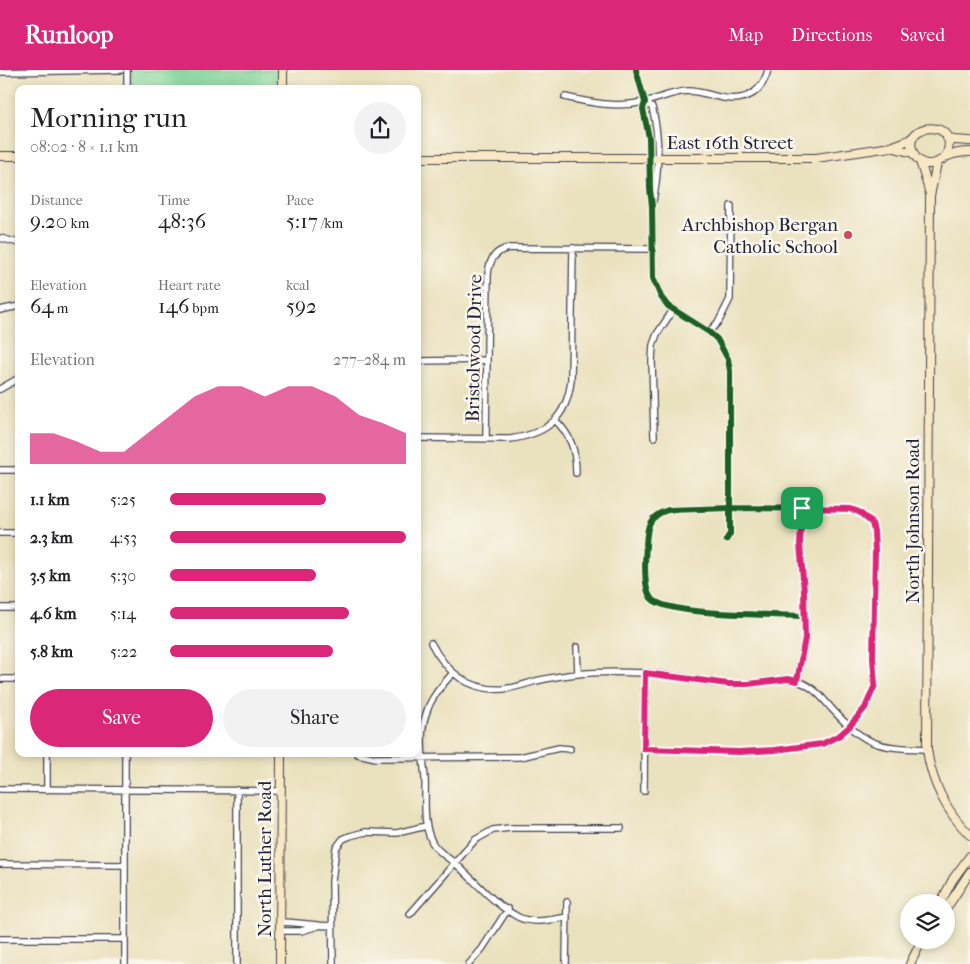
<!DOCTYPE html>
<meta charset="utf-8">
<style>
:root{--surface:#fff;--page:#f2f2f2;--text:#202124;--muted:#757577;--accent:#db2777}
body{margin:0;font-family:"IM FELL French Canon",serif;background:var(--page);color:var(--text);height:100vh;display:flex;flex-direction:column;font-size:19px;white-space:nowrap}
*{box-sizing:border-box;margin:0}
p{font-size:16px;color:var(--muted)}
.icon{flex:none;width:28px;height:28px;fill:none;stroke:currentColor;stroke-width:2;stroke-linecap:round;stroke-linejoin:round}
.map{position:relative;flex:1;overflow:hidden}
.side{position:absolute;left:15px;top:15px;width:406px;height:672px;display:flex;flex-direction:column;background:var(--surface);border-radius:10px;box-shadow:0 2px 8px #0003}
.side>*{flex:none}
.fabs{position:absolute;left:900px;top:824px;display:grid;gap:10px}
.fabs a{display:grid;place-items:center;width:55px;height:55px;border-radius:50%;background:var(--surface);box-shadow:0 2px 8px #0003;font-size:25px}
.pin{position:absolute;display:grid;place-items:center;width:42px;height:42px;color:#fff;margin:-21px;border-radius:10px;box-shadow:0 2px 8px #0006}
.round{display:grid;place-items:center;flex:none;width:52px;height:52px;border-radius:26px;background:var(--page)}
.summary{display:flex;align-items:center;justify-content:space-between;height:85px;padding:0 15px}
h1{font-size:28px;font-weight:600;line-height:38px}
.figures{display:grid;grid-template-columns:repeat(3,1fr);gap:8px;height:85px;padding:5px 15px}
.figures div{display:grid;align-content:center}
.figures b{font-size:21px;font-weight:600}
.figures small{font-size:14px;font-weight:400}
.figures p{font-size:14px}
.chart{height:140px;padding:10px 15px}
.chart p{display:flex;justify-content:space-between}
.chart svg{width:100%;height:90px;margin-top:5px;fill:var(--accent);opacity:.7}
.primary-button{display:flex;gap:10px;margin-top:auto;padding:10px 15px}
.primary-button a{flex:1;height:58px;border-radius:30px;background:var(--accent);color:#fff;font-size:20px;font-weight:600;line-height:58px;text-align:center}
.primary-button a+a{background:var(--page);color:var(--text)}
ul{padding:0 15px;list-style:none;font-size:16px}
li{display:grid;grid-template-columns:80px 60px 1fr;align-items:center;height:38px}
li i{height:12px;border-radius:6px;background:var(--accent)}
header{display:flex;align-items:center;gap:30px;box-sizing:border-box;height:70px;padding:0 25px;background:var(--accent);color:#fff}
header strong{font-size:24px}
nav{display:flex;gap:28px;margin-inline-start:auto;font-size:18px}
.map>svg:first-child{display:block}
.green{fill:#7ad195;stroke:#4e7a68}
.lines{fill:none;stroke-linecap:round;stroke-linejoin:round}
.street-casing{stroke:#403f4f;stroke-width:8}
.secondary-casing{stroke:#403f4f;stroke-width:10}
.street{stroke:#fff;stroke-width:5.5}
.secondary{stroke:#f7e8c3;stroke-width:8}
.cycleway-casing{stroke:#fbf7ec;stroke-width:9}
.cycleway{stroke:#1b5e20;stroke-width:6}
.route-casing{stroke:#fff;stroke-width:10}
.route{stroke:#db2777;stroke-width:6}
.poi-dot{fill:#d1495b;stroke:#fbf7ec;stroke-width:2}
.labels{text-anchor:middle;stroke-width:5;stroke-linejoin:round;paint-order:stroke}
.street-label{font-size:19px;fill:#22223b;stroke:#fbf7ec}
.poi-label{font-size:19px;fill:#22223b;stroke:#fbf7ec;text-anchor:end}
</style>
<header>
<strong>Runloop</strong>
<nav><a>Map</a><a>Directions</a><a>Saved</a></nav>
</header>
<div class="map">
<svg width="970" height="894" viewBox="0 0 970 894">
<rect width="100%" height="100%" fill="#fbf7ec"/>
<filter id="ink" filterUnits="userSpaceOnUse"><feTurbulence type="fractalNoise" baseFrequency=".02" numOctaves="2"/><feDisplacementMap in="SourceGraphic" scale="10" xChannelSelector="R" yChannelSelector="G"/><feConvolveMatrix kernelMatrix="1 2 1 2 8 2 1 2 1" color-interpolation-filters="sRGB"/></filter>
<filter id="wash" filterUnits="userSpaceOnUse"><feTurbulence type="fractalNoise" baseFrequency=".0096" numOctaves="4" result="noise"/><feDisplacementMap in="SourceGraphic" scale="20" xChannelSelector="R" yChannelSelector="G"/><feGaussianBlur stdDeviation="1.12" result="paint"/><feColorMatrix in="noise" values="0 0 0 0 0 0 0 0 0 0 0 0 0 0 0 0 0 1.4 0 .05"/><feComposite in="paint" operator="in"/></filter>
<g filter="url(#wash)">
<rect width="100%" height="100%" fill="#eae1be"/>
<path class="green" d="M131 0H279V19H131Z"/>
</g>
<g filter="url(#ink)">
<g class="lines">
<g class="street-casing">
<path id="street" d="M636 0 645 32 643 39 649 68 650 119 652 136 653 208 661 227 668 236 709 262 717 269 728 289 730 301V464L726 470
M0 2 121 0
M127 19V0
M565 27C591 33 617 38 644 32 659 29 672 22 688 21 706 21 723 32 741 28 756 25 764 15 768 0
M645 32 652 37C660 66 659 102 653 131
M0 168 19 173
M0 240 19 236
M709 262 719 251 730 229 731 136
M418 291 487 290
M0 319 19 308
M555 350C571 365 576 381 576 403
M654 367 652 291 653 275 657 264 673 240
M418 368 510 369C547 364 567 348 571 310L573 178
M486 368 488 205C489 190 495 180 510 178L652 179
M0 400H19
M0 463H19
M0 538H19
M431 573C446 602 469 621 503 619 515 618 525 614 536 611 549 608 564 605 577 604 600 601 623 602 646 603 680 605 713 616 747 614 764 613 783 606 800 612 813 617 822 627 831 638 867 677 876 677 927 679
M577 577 578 604
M453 603C442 615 431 627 426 644 419 665 423 686 425 708 426 730 422 752 432 772 437 782 449 788 457 795 476 812 495 835 518 847 532 854 552 850 567 847
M0 609H19
M797 611 805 568 804 521 800 474 801 438
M644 679 739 682 775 680 822 674 832 670 849 657 865 638 875 615 873 589 875 468C873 452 866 444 851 439L731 438 668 440C648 446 647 457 646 475 645 488 643 518 651 528 667 547 777 544 805 546
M47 684V720
M358 684 376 688 520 687 559 678 570 679
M0 719 281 721
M644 721 645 603
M0 794 125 795
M410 844 475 770 493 760 510 758H621
M280 852C298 852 315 856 332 856
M280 861H301L318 856
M0 869H125
M125 894V684
M237 894V720
M333 894 332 811 336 778 343 769 350 766 365 762 397 763 426 756
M469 894 482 879 508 839
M566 894 567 832"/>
</g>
<g class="secondary-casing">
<path id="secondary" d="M283 19V0
M947 68 954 70 970 71
M891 77 913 83
M0 86H19
M945 87C965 49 900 50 913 82 915 88 920 93 927 94 936 95 940 90 948 86 955 83 962 82 970 82
M418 88H816L891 77 909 70 914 66
M920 91 930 124
M937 93 930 126 927 679C931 711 946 742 970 765
M941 832 953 809 970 786
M946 839 970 802
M280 894 281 684
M910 894 922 870"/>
</g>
<use href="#street" class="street"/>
<use href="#secondary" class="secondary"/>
<g class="cycleway-casing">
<path id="cycleway" d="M636 0 645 32 643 39 649 68 650 119 652 136 653 208 661 227 668 236 709 262 717 269 728 289 730 301V464L726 470
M644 679 739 682 775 680 822 674 832 670 849 657 865 638 875 615 873 589 875 468C873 452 866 444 851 439L731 438 668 440C648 446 647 457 646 475 645 488 643 518 651 528 667 547 777 544 805 546"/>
</g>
<use href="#cycleway" class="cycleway"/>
</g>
</g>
<g class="lines" filter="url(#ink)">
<g class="route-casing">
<path id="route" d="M802 438 851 439 859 442 872 453 874 461 875 481 873 588 875 615 865 638 849 657 840 665 822 674 775 680 739 682 644 679 645 603 728 614H748L788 609 797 611 805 568 804 521 800 474Z"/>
</g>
<use href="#route" class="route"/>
</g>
<circle class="poi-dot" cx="848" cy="165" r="5"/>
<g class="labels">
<g class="street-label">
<text x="730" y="79">East 16th Street</text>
<text transform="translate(473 278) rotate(-89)" y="7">Bristolwood Drive</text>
<text transform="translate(912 451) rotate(-90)" y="7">North Johnson Road</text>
<text transform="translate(264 789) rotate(-90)" y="7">North Luther Road</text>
</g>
<g class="poi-label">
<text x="838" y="161">Archbishop Bergan<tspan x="838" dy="22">Catholic School</tspan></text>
</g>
</g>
</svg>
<div class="fabs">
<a><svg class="icon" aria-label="layers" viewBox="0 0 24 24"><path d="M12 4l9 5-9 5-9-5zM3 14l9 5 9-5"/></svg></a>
</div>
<div class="pin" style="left:802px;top:438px;background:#1e9e55"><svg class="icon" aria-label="arrive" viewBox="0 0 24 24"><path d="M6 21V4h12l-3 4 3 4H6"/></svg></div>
<section class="side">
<div class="summary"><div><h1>Morning run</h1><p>08:02 · 8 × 1.1 km</p></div><a class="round"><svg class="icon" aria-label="share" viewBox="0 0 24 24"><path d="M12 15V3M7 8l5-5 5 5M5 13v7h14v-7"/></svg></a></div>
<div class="figures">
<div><p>Distance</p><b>9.20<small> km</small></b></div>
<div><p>Time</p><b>48:36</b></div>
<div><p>Pace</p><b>5:17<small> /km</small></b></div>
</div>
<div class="figures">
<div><p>Elevation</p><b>64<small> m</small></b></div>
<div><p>Heart rate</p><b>146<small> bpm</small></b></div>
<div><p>kcal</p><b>592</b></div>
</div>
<div class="chart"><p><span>Elevation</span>277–284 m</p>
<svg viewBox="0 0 160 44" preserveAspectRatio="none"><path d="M0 44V29L10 29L20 33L30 38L40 38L50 29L60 20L70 11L80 6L90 6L100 11L110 6L120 6L130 11L140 20L150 24L160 29V44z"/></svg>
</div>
<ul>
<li><b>1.1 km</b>5:25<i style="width:66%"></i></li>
<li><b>2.3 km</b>4:53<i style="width:100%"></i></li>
<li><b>3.5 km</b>5:30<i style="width:62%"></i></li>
<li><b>4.6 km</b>5:14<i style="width:76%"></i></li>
<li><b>5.8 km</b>5:22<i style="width:69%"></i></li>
</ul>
<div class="primary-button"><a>Save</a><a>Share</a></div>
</section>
</div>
